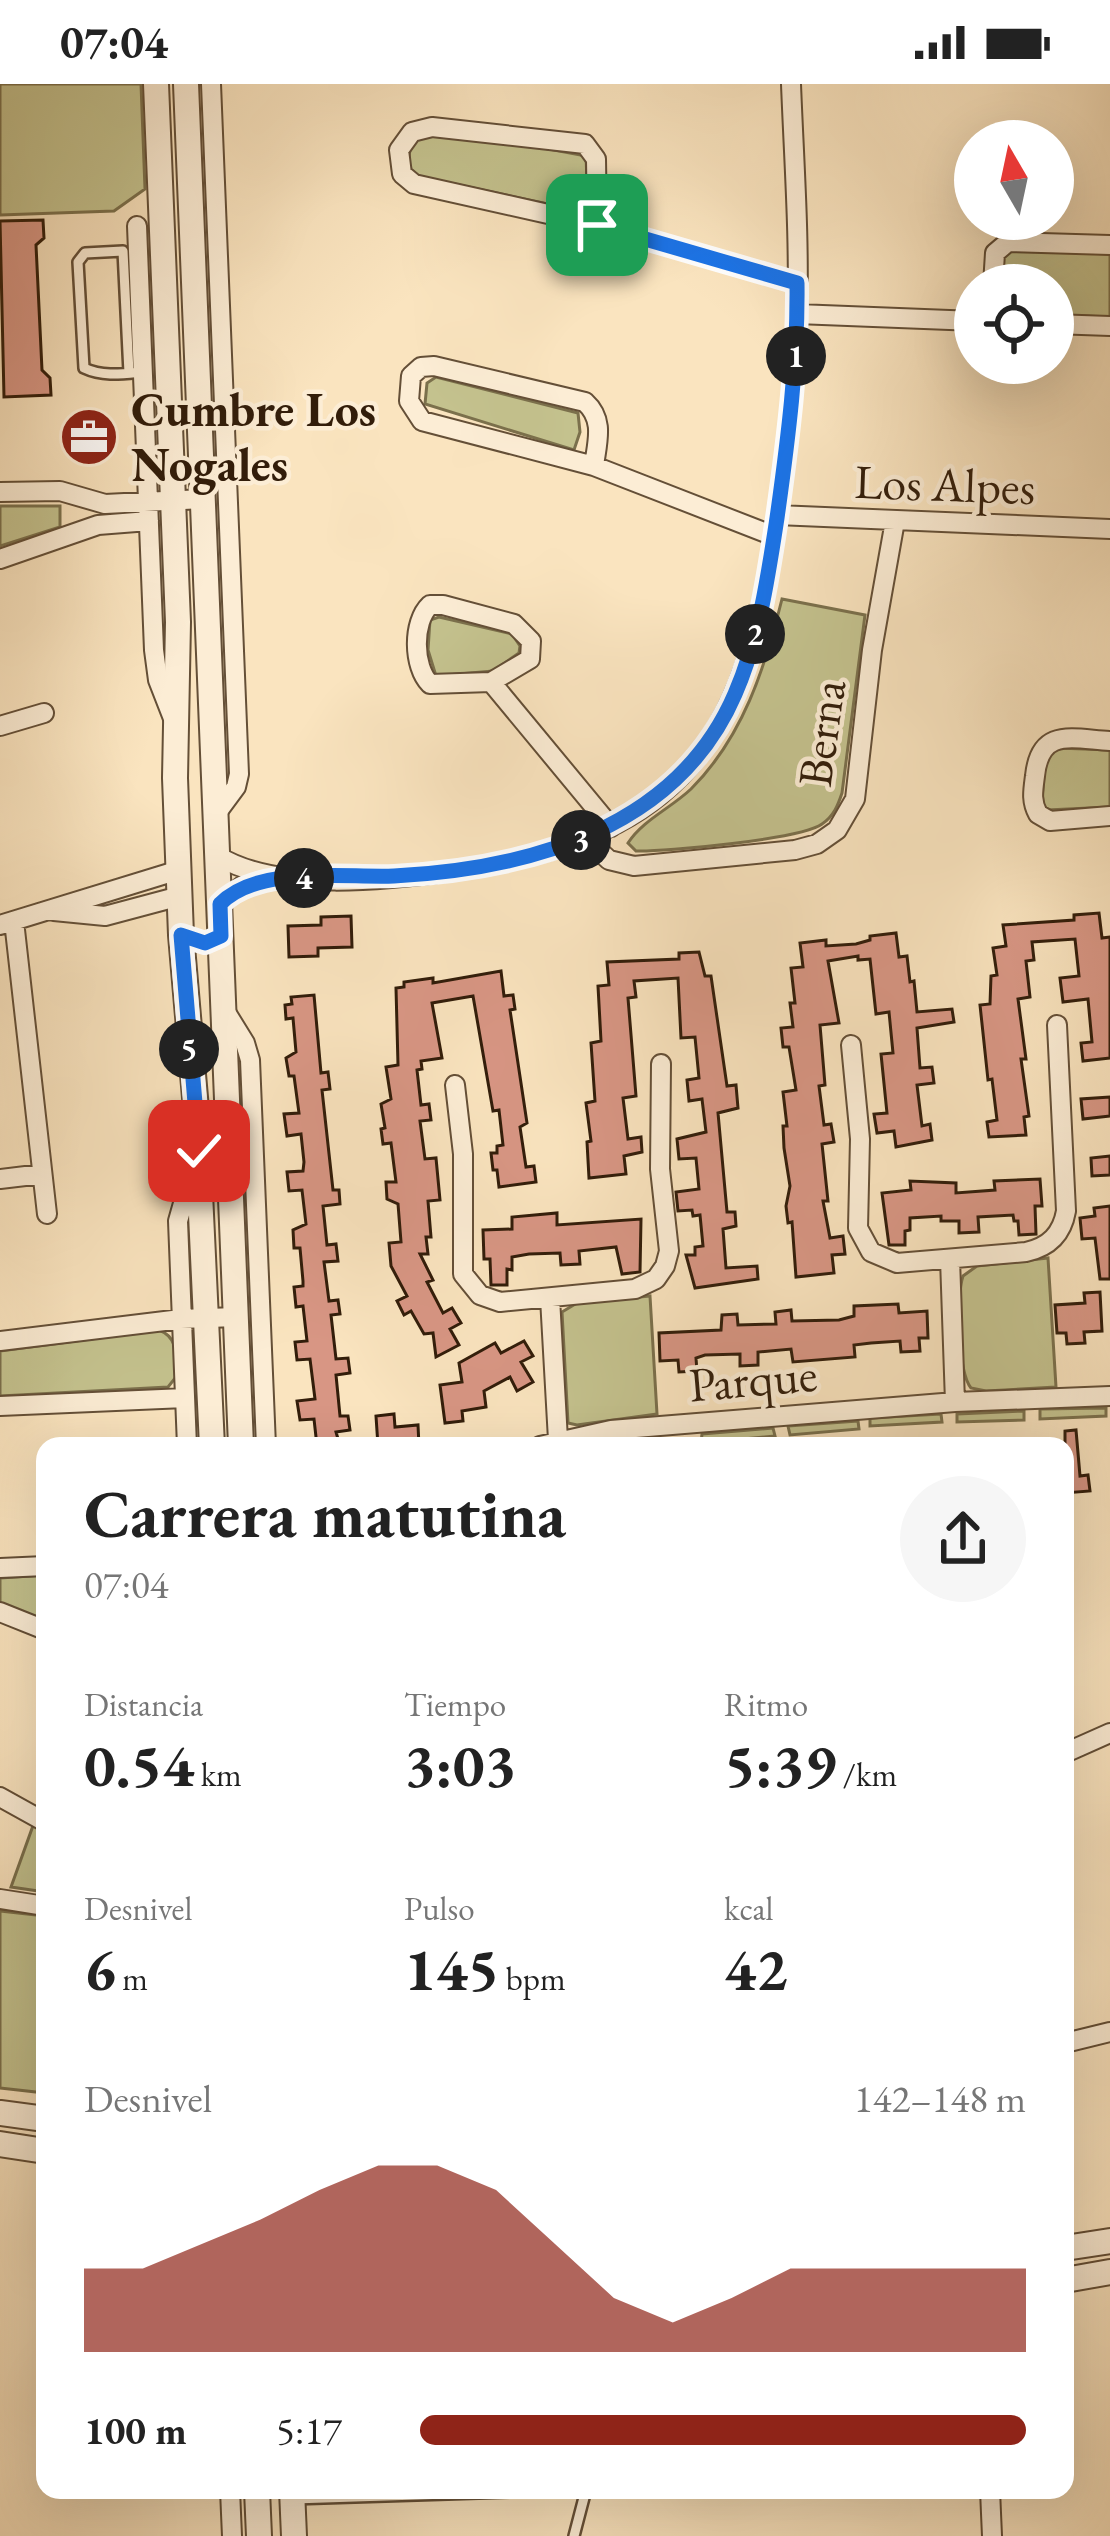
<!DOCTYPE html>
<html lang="es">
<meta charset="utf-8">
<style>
:root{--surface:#fff;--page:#f6f6f6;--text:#222;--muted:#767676;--accent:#8f2418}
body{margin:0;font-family:"EB Garamond",serif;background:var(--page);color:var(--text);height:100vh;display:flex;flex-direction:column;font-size:45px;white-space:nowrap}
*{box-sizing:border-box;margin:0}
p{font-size:39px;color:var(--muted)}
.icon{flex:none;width:66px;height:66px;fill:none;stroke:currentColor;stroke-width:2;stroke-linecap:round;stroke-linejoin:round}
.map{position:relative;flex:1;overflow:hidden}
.details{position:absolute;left:36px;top:1353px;width:1038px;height:1062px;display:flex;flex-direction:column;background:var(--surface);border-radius:24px;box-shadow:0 12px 48px #0002}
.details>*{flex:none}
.needle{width:78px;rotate:351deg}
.buttons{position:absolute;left:954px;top:36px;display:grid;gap:24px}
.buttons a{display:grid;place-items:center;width:120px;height:120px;border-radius:50%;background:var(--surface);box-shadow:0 12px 48px #0002;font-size:60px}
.pin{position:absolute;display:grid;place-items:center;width:102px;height:102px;color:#fff;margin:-51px;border-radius:24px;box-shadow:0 6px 18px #0006}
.km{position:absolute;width:60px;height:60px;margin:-30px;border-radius:50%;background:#222;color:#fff;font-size:33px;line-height:60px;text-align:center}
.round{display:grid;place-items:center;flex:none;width:126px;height:126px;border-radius:63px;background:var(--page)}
.overview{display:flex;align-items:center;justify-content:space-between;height:204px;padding:0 48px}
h1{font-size:66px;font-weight:700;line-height:90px}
.stats{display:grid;grid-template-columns:repeat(3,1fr);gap:18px;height:204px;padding:12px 48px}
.stats div{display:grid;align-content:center}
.stats b{font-size:60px;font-weight:700}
.stats small{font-size:33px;font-weight:400}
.stats p{font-size:33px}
.chart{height:336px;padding:24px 48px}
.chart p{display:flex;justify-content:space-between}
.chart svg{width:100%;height:216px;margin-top:12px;fill:var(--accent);opacity:.7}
ul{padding:0 48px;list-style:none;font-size:39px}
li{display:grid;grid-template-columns:192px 144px 1fr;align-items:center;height:90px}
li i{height:30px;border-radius:15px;background:var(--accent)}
.status{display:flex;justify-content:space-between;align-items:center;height:84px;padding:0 60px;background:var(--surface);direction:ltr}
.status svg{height:33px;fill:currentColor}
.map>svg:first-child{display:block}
.green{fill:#c4c28e;stroke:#7b704c;stroke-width:3}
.building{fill:#d89684;stroke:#321d0a;stroke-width:3}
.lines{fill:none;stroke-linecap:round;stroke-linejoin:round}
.service-casing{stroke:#644f37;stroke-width:14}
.minor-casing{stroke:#644f37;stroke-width:22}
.tertiary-casing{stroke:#644f37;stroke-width:28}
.service{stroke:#fcedd5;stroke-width:9}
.minor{stroke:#fcedd5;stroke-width:18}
.tertiary{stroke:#fcedd5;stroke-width:24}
.route-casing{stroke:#fff;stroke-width:24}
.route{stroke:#1a73e8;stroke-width:15}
.labels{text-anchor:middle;stroke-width:9;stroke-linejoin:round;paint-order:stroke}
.poi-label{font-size:48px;font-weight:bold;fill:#321d0a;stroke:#fcedd5;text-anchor:start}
.street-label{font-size:48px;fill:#321d0a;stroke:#fcedd5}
</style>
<div class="status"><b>07:04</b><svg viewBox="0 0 49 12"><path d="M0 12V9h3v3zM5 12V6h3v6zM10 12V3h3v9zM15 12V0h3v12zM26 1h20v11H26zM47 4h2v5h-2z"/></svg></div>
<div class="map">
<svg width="1110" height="2452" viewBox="0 0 1110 2452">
<rect width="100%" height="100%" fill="#fae4bf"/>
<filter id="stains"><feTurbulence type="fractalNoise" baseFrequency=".00167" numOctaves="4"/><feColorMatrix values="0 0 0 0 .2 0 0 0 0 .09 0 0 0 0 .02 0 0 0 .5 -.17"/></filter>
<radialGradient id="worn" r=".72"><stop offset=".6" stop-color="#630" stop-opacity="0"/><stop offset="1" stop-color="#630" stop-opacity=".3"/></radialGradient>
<path class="green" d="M0 0H141L145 105 114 127 0 131Z
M433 51 522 60 586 72 588 122 581 127 417 92C406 84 408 69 413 57Z
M1014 166 1110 170V233L1053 231V201H1001L1004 168Z
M436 293 578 329 580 348 574 366 425 320 427 299Z
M0 422H60V443L0 462Z
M782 515 865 531 842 709C838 721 834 732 822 740 802 755 665 768 636 767L628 759C643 736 671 724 691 705 743 653 765 584 782 515Z
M439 533 512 550 520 562 519 569 493 587 436 592 428 566 430 536Z
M1058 664 1110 666V723L1047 726 1042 718 1045 674Z
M1048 1174 1056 1303 986 1307 971 1304C958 1288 956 1213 963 1192L977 1182Z
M650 1212 657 1330 577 1341 568 1339 562 1228 577 1219Z
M159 1246C180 1254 175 1274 176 1293L168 1303 0 1312V1267Z
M1106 1324V1332L1040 1335V1325Z
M1024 1327V1336L957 1338V1330Z
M941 1330 942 1338 870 1342V1334Z
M858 1337 859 1345 790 1351 788 1342Z
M773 1344 775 1352 701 1359 702 1350Z
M45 1491V1537L0 1519V1494Z
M34 1739 45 1747V1808L11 1803Z
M0 1827 45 1832V2009L0 2004Z"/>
<path class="building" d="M43 136 44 154 36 161 42 286 50 294 51 311 4 313 0 137Z
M98 340 100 365 80 366 78 342Z
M1099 829 1102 854 1110 853V974L1083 977 1081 959 1092 958 1088 915 1063 918 1060 894 1079 892 1075 855 1032 858 1034 876 1026 877 1030 913 1018 915 1026 975H1021L1029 1032 1024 1033 1026 1051 989 1053 987 1038 997 1036 992 995 988 996 980 921 990 920 991 892 997 891 993 864 1006 862 1003 841 1074 836V831Z
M351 832 352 863 318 864V872L289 873 288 842 321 841V833Z
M896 849 899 873 907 872 910 898 914 897 917 928 952 925 954 938 917 944 920 984 932 983 934 999 917 1001 922 1042 930 1040 932 1056 896 1063 894 1047 877 1049 874 1030 887 1029 881 970 893 969 889 928 876 930 870 875 858 876V872L828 877 839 939 820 941 825 1001 819 1002 824 1041 831 1040 834 1058 822 1060 828 1117H823L830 1154 843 1152 845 1170 832 1171 834 1189 796 1193 792 1138 788 1139 786 1122 790 1102 784 1064 783 1042H787L783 1008 796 1006 789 963H783L781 944 793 943 790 919H795L791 884 803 883 800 859 826 856V862L856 860 870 856V852Z
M699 868 705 892H711L727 1002 736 1001 738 1024 718 1029 727 1128H735L736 1142 723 1145 726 1184 757 1182 758 1195 695 1204 686 1171H695V1163L703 1162 700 1131 693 1132 692 1126 678 1127 676 1108 699 1105 696 1074 679 1075 677 1055 706 1048 702 1015 689 1017 687 996 699 994 695 953 681 954 678 894 634 897 636 913 628 914 636 1012 623 1014 628 1055 641 1053 642 1068 624 1072 626 1090 589 1094 587 1058 591 1057 586 1019 595 1017 591 959 601 957 598 902 609 901 607 878 679 875V869Z
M501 887 504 912 513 911 515 925 510 926 527 1039 520 1043 526 1083 534 1082 536 1098 499 1103 497 1086H493L491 1069H497V1062L503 1061 499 1026 493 1027 473 912 432 919 442 974 421 977 422 985 417 986 421 1021 429 1020 431 1036 420 1037 425 1075 436 1074 440 1116 428 1117 431 1153H426L428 1170H420L433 1196 427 1198 443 1229 452 1224 461 1239 450 1245 459 1261 436 1273 433 1249 424 1250 411 1227 404 1231 397 1217 407 1212 391 1182 389 1159 401 1158 398 1120 387 1115 386 1098H396L391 1059 383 1060 381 1045 385 1044 381 1020 391 1015 386 983 398 981 396 904 404 903V898L433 894V899Z
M314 911 321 989 328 988 330 1005 322 1006 333 1106H339L340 1120 323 1122 327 1161 336 1160 338 1177 324 1178 329 1217 338 1216 340 1230 331 1231 336 1275 348 1274 350 1289 336 1291 340 1332H348L350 1346 336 1348 340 1362H317L314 1335 300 1336 297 1317 315 1315 310 1275 297 1276 295 1258 307 1257 303 1222 296 1223 294 1203 303 1202V1197L300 1164H294L293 1146 306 1140 302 1106 289 1107 287 1088 303 1087 304 1078 301 1050 287 1052 284 1030 299 1029 294 992H289L286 974 296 968 293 934 286 935 285 921 292 920 291 913Z
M1110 1013V1032L1083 1035 1081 1015Z
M1110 1072V1091L1092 1092 1091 1074Z
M1040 1095 1042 1122H1035L1036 1150 1019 1151 1018 1137H1014L1013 1131 978 1133 979 1148 959 1149V1137H941V1132L910 1134V1146L905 1147V1161H889L882 1109 911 1106 910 1097 956 1099V1109L995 1106 994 1097Z
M1110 1122V1195H1100L1095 1154 1082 1155 1080 1134 1095 1132 1094 1124Z
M557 1129V1141L641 1135 640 1188 622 1190 616 1163 579 1167 580 1180 561 1181 560 1169 529 1170 512 1173V1186L507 1185V1201H491L490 1175H484L483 1146 512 1145V1133Z
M1100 1208 1102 1247 1084 1248 1085 1259 1067 1260 1066 1249H1057L1055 1221 1085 1219 1084 1209Z
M898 1220 899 1229 927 1227 928 1254H919L920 1267 901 1268 900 1257 871 1259 854 1261 855 1273 793 1278 791 1265 758 1268V1281L740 1282V1270L705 1271 696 1274 697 1287 679 1288 678 1276 660 1277 659 1249 721 1246 722 1231 737 1230 738 1241 776 1240 775 1228 791 1226 792 1237 839 1236 854 1232V1222Z
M524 1257 533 1272 521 1278 533 1298 517 1307 510 1293 484 1307 486 1323 462 1327 463 1337 445 1339 440 1301 462 1298 459 1279 495 1259 501 1269Z
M394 1330 395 1343 418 1341 419 1362H378L376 1332Z
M1076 1346 1080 1392 1088 1391 1090 1407 1065 1409V1347Z"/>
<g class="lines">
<g class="service-casing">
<path id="service" d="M129 289 123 167 85 169 78 178 84 284C103 293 122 290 142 288
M293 2415 574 2406
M574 2452 586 2406"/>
</g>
<g class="minor-casing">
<path id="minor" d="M211 0 239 690 236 703 216 730
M597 141 596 75 585 60 432 43 412 48 399 66 402 90 414 100 597 141 797 199
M137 142 154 566 158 596 174 637
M993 201 995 169 1008 158 1110 161
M797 230 975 237
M1053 240 1110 242
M594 382C597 358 605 336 585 318L434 282 421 283 411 292 409 317 422 337 594 382 774 452
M0 408 60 407 105 420 203 415
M777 431 1110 445
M0 475 98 441 149 437
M430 521H443L514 540 531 557 530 575 491 598 430 600C413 583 412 538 430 521Z
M491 598 611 743
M0 642 44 629
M1110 657C1072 655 1040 643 1035 692 1033 707 1031 717 1038 730L1050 737 1110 732
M585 754 609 776 634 782 795 766 817 760 837 746 855 715 872 566 895 437
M218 772C278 809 390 796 458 786 529 775 604 757 660 711 743 643 762 535 777 434 786 368 795 302 797 236 800 158 794 78 791 0
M220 820 242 802 271 795
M54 827 105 832 180 812
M14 837 47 1130
M0 841 179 786
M224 925 245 959 250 976 266 1362
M851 961 860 1055 858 1144 871 1168 897 1179 1026 1168C1049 1163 1062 1150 1066 1127L1057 941
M455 1001 463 1070V1190L480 1211 500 1218 635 1205 656 1195 665 1182 669 1167 660 1085 661 980
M0 1095 42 1090
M950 1175 955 1318
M550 1214 558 1356
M0 1257 181 1235 236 1233
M0 1322 185 1314
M187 1362 178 1137 195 1077
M540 1362 611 1346 955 1318 1110 1312
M0 1484 45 1482
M0 1528 45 1546
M1065 1669 1110 1649
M0 1713 45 1738
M0 1815 45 1822
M1065 1959 1110 1948
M230 2406 232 2452
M990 2406 992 2452"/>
</g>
<g class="tertiary-casing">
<path id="tertiary" d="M156 0 178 538 175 694 181 851 196 1025 212 1362
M186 0 241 1362
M0 2029 45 2035
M0 2060 45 2067
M1065 2164 1110 2157
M1065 2196 1110 2188
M257 2406 259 2452
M292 2406 294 2452"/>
</g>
<use href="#service" class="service"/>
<use href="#minor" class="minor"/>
<use href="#tertiary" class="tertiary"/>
</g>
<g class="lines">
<g class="route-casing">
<path id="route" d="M199 1067 181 851 205 859 221 852 220 820C258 781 342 794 394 792 529 785 677 745 735 610 759 555 768 493 777 434 788 356 798 278 797 199L597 141"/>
</g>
<use href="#route" class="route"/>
</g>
<defs>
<g id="office-disc" transform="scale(3)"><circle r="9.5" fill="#8f2418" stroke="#fcedd5"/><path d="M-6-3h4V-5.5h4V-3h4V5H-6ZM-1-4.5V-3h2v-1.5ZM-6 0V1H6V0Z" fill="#fff"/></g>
</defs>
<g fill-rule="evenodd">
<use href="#office-disc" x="89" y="353"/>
</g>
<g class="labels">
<g class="poi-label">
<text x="131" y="342">Cumbre Los<tspan x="131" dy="55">Nogales</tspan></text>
</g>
<g class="street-label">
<text transform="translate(945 400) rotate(2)" y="17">Los Alpes</text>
<text transform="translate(821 649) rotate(-82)" y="17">Berna</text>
<text transform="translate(753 1295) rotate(-5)" y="17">Parque</text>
</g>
</g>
<rect width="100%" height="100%" filter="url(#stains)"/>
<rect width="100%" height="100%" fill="url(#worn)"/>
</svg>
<div class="buttons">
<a><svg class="needle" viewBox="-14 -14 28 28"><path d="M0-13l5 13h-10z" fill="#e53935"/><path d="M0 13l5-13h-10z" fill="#767676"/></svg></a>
<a><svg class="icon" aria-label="locate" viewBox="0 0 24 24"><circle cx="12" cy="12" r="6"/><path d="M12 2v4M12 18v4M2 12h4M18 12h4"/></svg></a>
</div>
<div class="pin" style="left:597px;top:141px;background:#1e9e55"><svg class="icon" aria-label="arrive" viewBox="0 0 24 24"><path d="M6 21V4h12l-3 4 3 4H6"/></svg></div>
<div class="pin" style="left:199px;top:1067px;background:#d93025"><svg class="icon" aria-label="check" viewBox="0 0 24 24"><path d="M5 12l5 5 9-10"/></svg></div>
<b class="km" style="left:796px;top:272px">1</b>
<b class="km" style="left:755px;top:550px">2</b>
<b class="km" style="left:581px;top:756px">3</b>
<b class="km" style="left:304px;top:794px">4</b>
<b class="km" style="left:189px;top:965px">5</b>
<section class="details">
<div class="overview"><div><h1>Carrera matutina</h1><p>07:04</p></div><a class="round"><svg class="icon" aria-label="share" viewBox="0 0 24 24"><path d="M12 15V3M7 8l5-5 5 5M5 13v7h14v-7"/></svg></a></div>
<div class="stats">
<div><p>Distancia</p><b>0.54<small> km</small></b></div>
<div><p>Tiempo</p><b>3:03</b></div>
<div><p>Ritmo</p><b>5:39<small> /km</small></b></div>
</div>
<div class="stats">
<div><p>Desnivel</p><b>6<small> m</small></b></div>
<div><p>Pulso</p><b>145<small> bpm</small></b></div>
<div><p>kcal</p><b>42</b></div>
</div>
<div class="chart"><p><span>Desnivel</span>142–148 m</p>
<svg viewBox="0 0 160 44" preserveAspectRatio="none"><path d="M0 44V27L10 27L20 22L30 17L40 11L50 6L60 6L70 11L80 22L90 33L100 38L110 33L120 27L130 27L140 27L150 27L160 27V44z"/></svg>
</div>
<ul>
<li><b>100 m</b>5:17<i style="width:100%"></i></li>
</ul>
</section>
</div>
